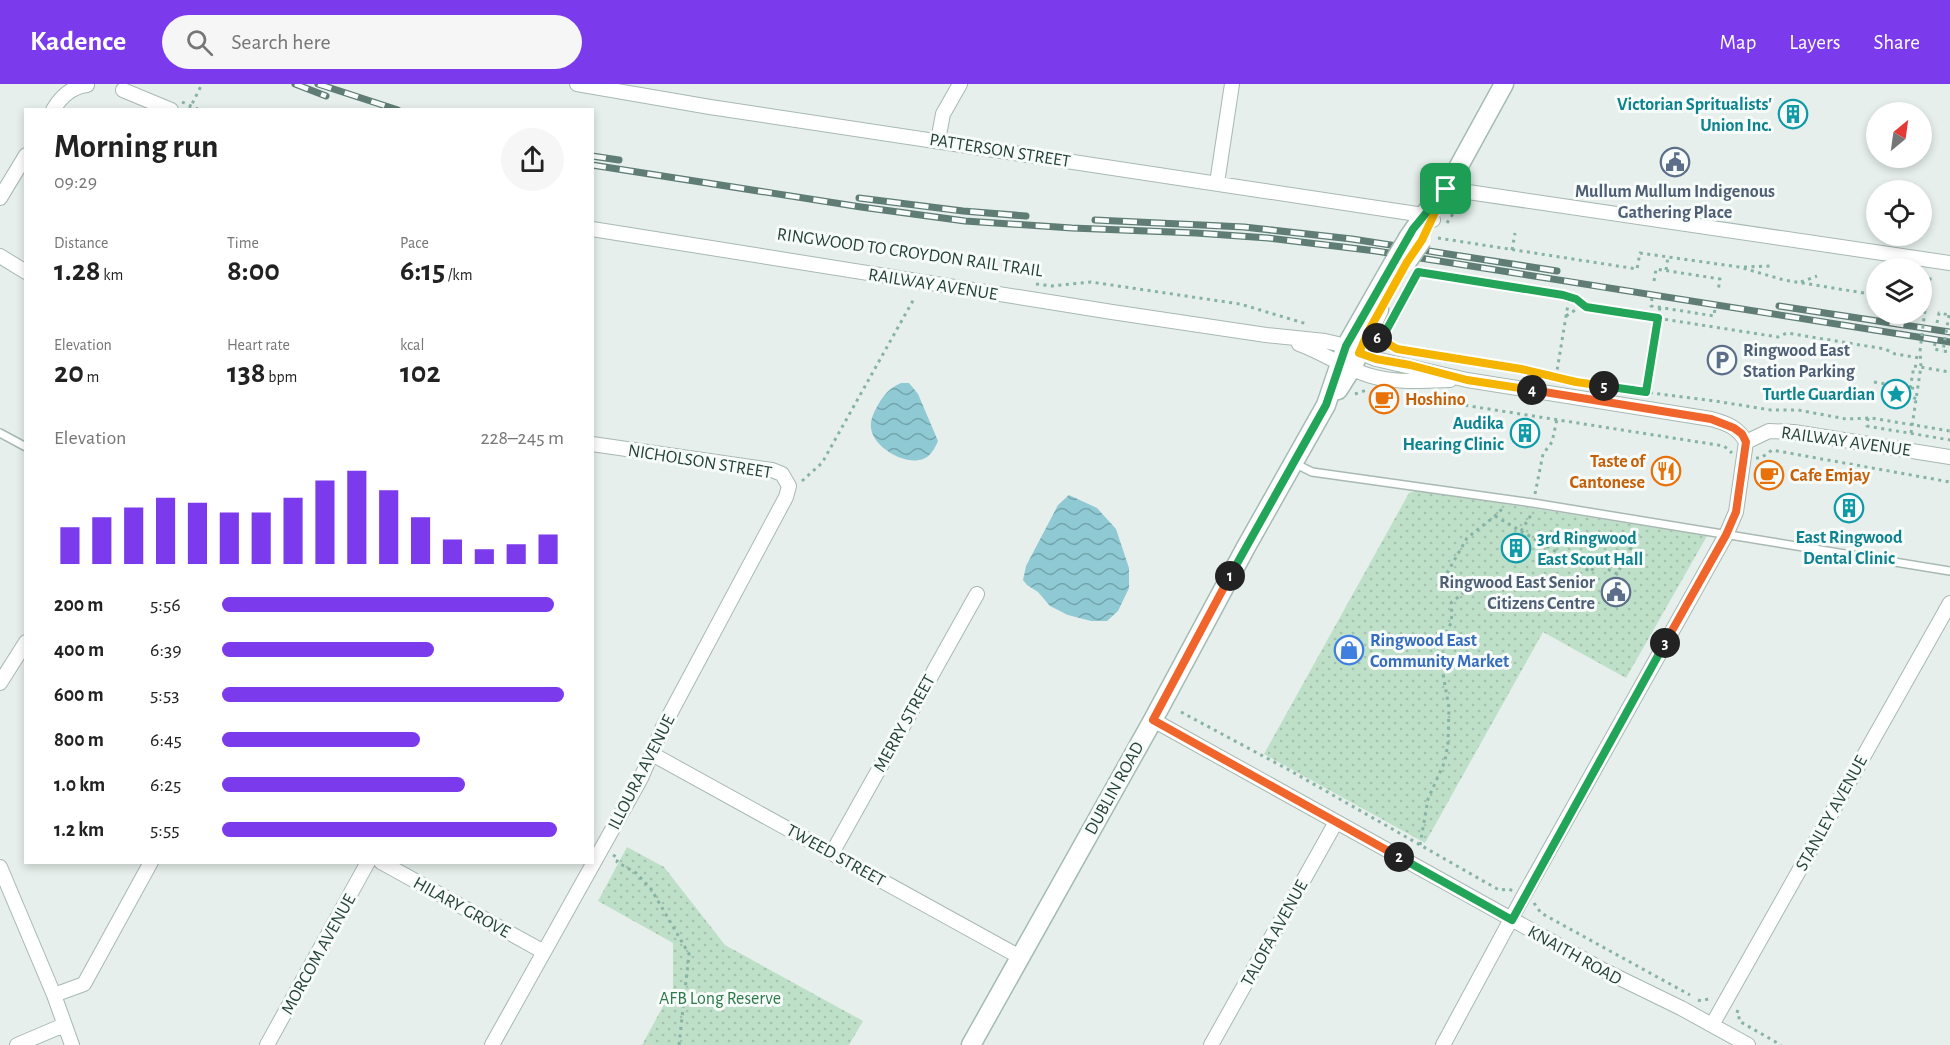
<!DOCTYPE html>
<meta charset="utf-8">
<style>
:root{--surface:#fff;--page:#f6f6f6;--text:#222;--muted:#767676;--accent:#7c3aed}
body{margin:0;font-family:"Alegreya Sans",sans-serif;background:var(--page);color:var(--text);height:100vh;display:flex;flex-direction:column;font-size:22px;white-space:nowrap}
*{box-sizing:border-box;margin:0}
p{font-size:20px;color:var(--muted)}
.icon{flex:none;width:33px;height:33px;fill:none;stroke:currentColor;stroke-width:2;stroke-linecap:round;stroke-linejoin:round}
.map{position:relative;flex:1;overflow:hidden}
.details{position:absolute;left:24px;top:24px;width:570px;height:756px;display:flex;flex-direction:column;background:var(--surface);border-radius:0px;box-shadow:0 3px 9px #0003}
.details>*{flex:none}
.needle{width:39px;rotate:29deg}
.buttons{position:absolute;left:1866px;top:18px;display:grid;gap:12px}
.buttons a{display:grid;place-items:center;width:66px;height:66px;border-radius:50%;background:var(--surface);box-shadow:0 3px 9px #0003;font-size:30px}
.pin{position:absolute;display:grid;place-items:center;width:51px;height:51px;color:#fff;margin:-26px;border-radius:12px;box-shadow:0 3px 9px #0006}
.km{position:absolute;width:30px;height:30px;margin:-15px;border-radius:50%;background:#222;color:#fff;font-size:16px;line-height:30px;text-align:center}
.round{display:grid;place-items:center;flex:none;width:63px;height:63px;border-radius:32px;background:var(--page)}
.overview{display:flex;align-items:center;justify-content:space-between;height:102px;padding:0 30px}
h1{font-size:33px;font-weight:700;line-height:45px}
.metrics{display:grid;grid-template-columns:repeat(3,1fr);gap:9px;height:102px;padding:6px 30px}
.metrics div{display:grid;align-content:center}
.metrics b{font-size:30px;font-weight:700}
.metrics small{font-size:16px;font-weight:400}
.metrics p{font-size:16px}
.chart{height:168px;padding:12px 30px}
.chart p{display:flex;justify-content:space-between}
.chart svg{width:100%;height:108px;margin-top:6px;stroke:var(--accent);stroke-width:6}
ul{padding:0 30px;list-style:none;font-size:20px}
li{display:grid;grid-template-columns:96px 72px 1fr;align-items:center;height:45px}
li i{height:15px;border-radius:8px;background:var(--accent)}
header{display:flex;align-items:center;gap:36px;box-sizing:border-box;height:84px;padding:0 30px;background:var(--accent);color:#fff}
header strong{font-size:28px}
nav{display:flex;gap:33px;margin-inline-start:auto;font-size:21px}
.search{width:420px;height:54px;background:var(--page);display:flex;align-items:center;gap:15px;box-sizing:border-box;padding:0 21px;border-radius:33px;color:var(--muted);font-size:22px}
.map>svg:first-child{display:block}
.park{fill:url(#park-dots)}
.water{fill:url(#water-waves)}
.lines{fill:none;stroke-linecap:round;stroke-linejoin:round}
.lane-casing{stroke:#a8b8b2;stroke-width:10}
.street-casing{stroke:#a8b8b2;stroke-width:16}
.secondary-casing{stroke:#a4bbb3;stroke-width:21}
.path{stroke:#86b3a5;stroke-width:3;stroke-dasharray:3 4.5;stroke-linecap:butt}
.lane{stroke:#fff;stroke-width:7}
.street{stroke:#fff;stroke-width:14}
.secondary{stroke:#fff;stroke-width:18}
.rail-casing{stroke:#5f7d75;stroke-width:7}
.rail{stroke:#f7fbf9;stroke-width:4.5;stroke-dasharray:14;stroke-linecap:butt}
.secondary-bridge-casing{stroke:#a4bbb3;stroke-width:21;stroke-linecap:butt}
.path-bridge{stroke:#86b3a5;stroke-width:3;stroke-dasharray:3 4.5;stroke-linecap:butt}
.secondary-bridge{stroke:#fff;stroke-width:18}
.split-1-casing{stroke:#fff;stroke-width:12}
.split-2-casing{stroke:#fff;stroke-width:12}
.split-3-casing{stroke:#fff;stroke-width:12}
.split-4-casing{stroke:#fff;stroke-width:12}
.split-5-casing{stroke:#fff;stroke-width:12}
.split-6-casing{stroke:#fff;stroke-width:12}
.split-7-casing{stroke:#fff;stroke-width:12}
.split-1{stroke:#22a559;stroke-width:8}
.split-2{stroke:#f0652b;stroke-width:8}
.split-3{stroke:#22a559;stroke-width:8}
.split-4{stroke:#f0652b;stroke-width:8}
.split-5{stroke:#f5b400;stroke-width:8}
.split-6{stroke:#22a559;stroke-width:8}
.split-7{stroke:#f5b400;stroke-width:8}
.labels{text-anchor:middle;stroke-width:6;stroke-linejoin:round;paint-order:stroke}
.culture-label{font-size:18px;font-weight:bold;fill:#0d838f;stroke:#f7fbf9;text-anchor:end}
.street-label{font-size:18px;fill:#24423a;stroke:#f7fbf9}
.service-label{font-size:18px;font-weight:bold;fill:#4e5e75;stroke:#f7fbf9}
.food-label{font-size:18px;font-weight:bold;fill:#c56008;stroke:#f7fbf9;text-anchor:start}
.shop-label{font-size:18px;font-weight:bold;fill:#366cbe;stroke:#f7fbf9;text-anchor:start}
.park-label{font-size:18px;fill:#2d7a4b;stroke:#f7fbf9}
</style>
<header>
<strong>Kadence</strong>
<div class="search"><svg class="icon" aria-label="search" viewBox="0 0 24 24"><circle cx="10" cy="10" r="6"/><path d="M15 15l6 6"/></svg>Search here</div>
<nav><a>Map</a><a>Layers</a><a>Share</a></nav>
</header>
<div class="map">
<svg width="1950" height="961" viewBox="0 0 1950 961">
<defs>
<pattern id="park-dots" width="8" height="8" patternUnits="userSpaceOnUse" patternTransform="scale(1.5)"><rect width="8" height="8" fill="#bfe0c8"/><path d="M2 2h.1M6 6h.1" fill="none" stroke="#a4c1ad" stroke-width="1.8" stroke-linecap="round"/></pattern>
<pattern id="water-waves" width="16" height="10" patternUnits="userSpaceOnUse" patternTransform="scale(1.5)"><rect width="16" height="10" fill="#8ec9d4"/><path d="M0 5q4-4 8 0t8 0" fill="none" stroke="#74a5ad"/></pattern>
</defs>
<rect width="100%" height="100%" fill="#e6efeb"/>
<path class="park" d="M1418 406 1707 452 1626 594 1543 548 1425 759 1264 670 1409 409Z
M627 763 664 783 725 861 863 937 849 961H642L673 904V859L598 817Z"/>
<path class="water" d="M901 299H909L918 310 938 357C935 364 931 372 923 375 905 382 873 363 871 344 870 336 874 328 878 321 884 310 890 304 901 299Z
M1069 411 1097 424 1116 445 1129 484V504L1118 527 1107 537H1091L1068 531 1050 522 1038 508 1027 501 1023 496 1026 482 1058 421Z"/>
<g class="lines">
<g class="lane-casing">
<path id="lane" d="M0 349 26 363
M1294 379 1312 388 1533 419 1950 487"/>
</g>
<g class="street-casing">
<path id="street" d="M577 0 710 23 1417 130 1433 136
M123 6 171 26
M53 26C61 12 71 3 87 1
M938 56 943 30 960 0
M1217 99 1232 0
M1448 102 1468 108 1950 179
M0 114 26 71
M592 145 1112 228 1266 251 1325 257 1342 261 1376 275 1467 296 1711 335C1726 339 1738 343 1746 358
M0 172 26 188
M1299 260C1324 269 1346 285 1371 292 1395 299 1425 297 1450 296
M1746 358 1769 347 1794 348 1950 373
M0 599 26 558
M1153 636 1603 886 1681 924 1748 961
M652 670 1020 873
M832 769 977 510
M381 778 544 868
M0 783 54 911 72 961
M54 911 84 900 151 778
M1712 941 1950 519
M17 961 64 941
M267 961 368 778
M492 961 641 694 663 643 786 413 789 402 782 390 772 386 592 360
M1211 961 1336 738
M1443 961 1523 813 1726 451 1736 428 1746 358"/>
</g>
<g class="secondary-casing">
<path id="secondary" d="M1408 154 1423 132 1448 102 1504 0
M1338 306 1352 284 1379 226
M971 961 1153 636 1246 463 1326 321 1346 262 1395 176"/>
</g>
<path class="path" d="M182 18 200 26
M189 26 202 0
M1447 139 1460 119
M1438 154 1637 185 1640 169 1739 183 1784 196 1876 211
M1512 166 1515 149
M1744 183 1770 182
M1666 186 1668 173
M1420 188 1569 214
M1654 197 1656 185 1720 195 1718 207
M1801 198 1817 192
M1036 200 1052 202 1091 198 1240 220 1307 240
M1652 214 1651 222 1714 232 1715 224
M1925 226 1931 189
M1395 232 1416 192
M1566 232 1583 221
M1937 239 1939 229 1950 231
M1923 243 1947 246
M1382 257 1395 264
M1935 259 1934 265 1943 267
M1413 268 1521 285 1572 297
M1556 293 1569 214 1576 215 1586 223 1778 253 1787 249 1885 265 1895 270 1920 274
M1874 298 1918 305
M1620 305 1715 317 1771 326H1798L1846 335 1871 334 1950 347
M1646 308 1660 223
M1355 310 1367 306
M1406 312 1724 362 1732 369
M1916 315 1909 311 1914 282 1950 288
M1868 334 1867 342 1950 356
M1911 349 1921 282 1920 267
M1756 374H1761L1772 366 1950 398
M802 397 822 379 915 213
M1535 410 1543 370 1552 358 1557 335
M1495 432 1591 488 1596 479 1617 490 1640 447
M1521 447 1533 428
M1447 489 1467 454 1495 432 1503 424
M1181 628 1289 686 1499 806 1509 805 1513 807
M1420 761 1428 715 1445 677 1448 659 1449 624 1443 590V576L1446 549 1451 539 1452 530 1451 519 1469 504
M613 771 618 774 617 778 636 789 651 805 689 870 679 961
M1534 819 1541 829 1690 911
M1698 916 1701 917 1712 914
M1736 927 1739 928V937L1781 961"/>
<use href="#lane" class="lane"/>
<use href="#street" class="street"/>
<use href="#secondary" class="secondary"/>
<g class="rail-casing">
<path id="rail" d="M295 0 326 12
M318 0 398 26
M592 72 619 76
M592 81 861 123 965 137 1072 144 1196 149 1268 154 1376 167 1950 258
M859 114 963 127 1026 132
M1095 136 1244 143 1352 155 1557 187
M1779 222 1950 248"/>
</g>
<use href="#rail" class="rail"/>
<g class="secondary-bridge-casing">
<path id="secondary-bridge" d="M1395 176 1408 154
M1407 178 1422 156"/>
</g>
<path class="path-bridge" d="M1949 231 1943 267 1950 268
M1920 267 1925 226"/>
<use href="#secondary-bridge" class="secondary-bridge"/>
</g>
<g class="lines">
<g class="split-1-casing">
<path id="split-1" d="M1230 492 1326 321 1346 262 1413 145 1446 105"/>
</g>
<g class="split-2-casing">
<path id="split-2" d="M1230 492 1153 636 1399 773"/>
</g>
<g class="split-3-casing">
<path id="split-3" d="M1399 773 1512 836 1665 559"/>
</g>
<g class="split-4-casing">
<path id="split-4" d="M1532 306 1711 335 1734 344 1742 350 1746 358 1736 428 1726 451 1665 559"/>
</g>
<g class="split-5-casing">
<path id="split-5" d="M1532 306 1467 296 1410 281 1376 275 1359 269 1368 248 1397 265 1521 285 1576 298 1604 302"/>
</g>
<g class="split-6-casing">
<path id="split-6" d="M1377 254 1381 256 1418 188 1563 211 1576 215 1586 223 1658 234 1646 308 1604 302"/>
</g>
<g class="split-7-casing">
<path id="split-7" d="M1377 254 1368 248 1407 178 1422 156 1446 105"/>
</g>
<use href="#split-1" class="split-1"/>
<use href="#split-2" class="split-2"/>
<use href="#split-3" class="split-3"/>
<use href="#split-4" class="split-4"/>
<use href="#split-5" class="split-5"/>
<use href="#split-6" class="split-6"/>
<use href="#split-7" class="split-7"/>
</g>
<defs>
<g id="building-ring" transform="scale(1.5)"><circle r="9.5" fill="#f7fbf9" stroke="#0f9aa8" stroke-width="1.5"/><path d="M-4-6H4V6H1V3H-1V6H-4ZM-2.5-4.3h1.7v1.8h-1.7ZM.8-4.3h1.7v1.8H.8ZM-2.5-1h1.7V.8h-1.7ZM.8-1h1.7V.8H.8Z" fill="#0f9aa8"/></g>
<g id="civic-ring" transform="scale(1.5)"><circle r="9.5" fill="#f7fbf9" stroke="#5c6f8a" stroke-width="1.5"/><path d="M-.6-6.5H3V-4.5H.6V-3L4-1V1h2V6H-6V1h2V-1L-.6-3ZM-1.2 2.5V6h2.4V2.5Z" fill="#5c6f8a"/></g>
<g id="parking-ring" transform="scale(1.5)"><circle r="9.5" fill="#f7fbf9" stroke="#5c6f8a" stroke-width="1.5"/><path d="M-3.5-5.5H1a3.5 3.5 0 0 1 0 7H-1V5.5H-3.5ZM-1-3.4V-.6H.8a1.4 1.4 0 0 0 0-2.8Z" fill="#5c6f8a"/></g>
<g id="sight-ring" transform="scale(1.5)"><circle r="9.5" fill="#f7fbf9" stroke="#0f9aa8" stroke-width="1.5"/><path d="M0-6L1.8-2.2L6-1.7L2.9 1.2L3.7 5.4L0 3.3L-3.7 5.4L-2.9 1.2L-6-1.7L-1.8-2.2Z" fill="#0f9aa8"/></g>
<g id="cafe-ring" transform="scale(1.5)"><circle r="9.5" fill="#f7fbf9" stroke="#e8710a" stroke-width="1.5"/><path d="M-5.5-4.5H6V0H3Q3 3.5 0 3.5H-2.5Q-5.5 3.5-5.5 0ZM3-3.2v2h1.7v-2ZM-6 4.5H4V6H-6Z" fill="#e8710a"/></g>
<g id="restaurant-ring" transform="scale(1.5)"><circle r="9.5" fill="#f7fbf9" stroke="#e8710a" stroke-width="1.5"/><path d="M-5-6h1v4h1v-4h1v4h1v-4h1v5L-1.5 .5V6h-2V.5L-5-1ZM5-6V6H3V1.5H1.5Q1.5-4 5-6Z" fill="#e8710a"/></g>
<g id="shop-ring" transform="scale(1.5)"><circle r="9.5" fill="#f7fbf9" stroke="#3f7fe0" stroke-width="1.5"/><path d="M-5-2.5h2.3a2.7 3.5 0 0 1 5.4 0H5L5.5 6h-11ZM-1.5-2.5h3a1.5 2.3 0 0 0-3 0Z" fill="#3f7fe0"/></g>
</defs>
<g fill-rule="evenodd">
<use href="#building-ring" x="1793" y="30"/>
<use href="#civic-ring" x="1675" y="78"/>
<use href="#parking-ring" x="1722" y="276"/>
<use href="#sight-ring" x="1896" y="310"/>
<use href="#cafe-ring" x="1384" y="315"/>
<use href="#building-ring" x="1525" y="349"/>
<use href="#restaurant-ring" x="1666" y="387"/>
<use href="#cafe-ring" x="1769" y="391"/>
<use href="#building-ring" x="1849" y="424"/>
<use href="#building-ring" x="1516" y="464"/>
<use href="#civic-ring" x="1616" y="508"/>
<use href="#shop-ring" x="1349" y="566"/>
</g>
<g class="labels">
<g class="culture-label">
<text x="1772" y="26">Victorian Spritualists'<tspan x="1772" dy="21">Union Inc.</tspan></text>
<text x="1875" y="316">Turtle Guardian</text>
<text x="1504" y="345">Audika<tspan x="1504" dy="21">Hearing Clinic</tspan></text>
<text x="1849" y="459" text-anchor="middle">East Ringwood<tspan x="1849" dy="21">Dental Clinic</tspan></text>
<text x="1537" y="460" text-anchor="start">3rd Ringwood<tspan x="1537" dy="21">East Scout Hall</tspan></text>
</g>
<g class="street-label">
<text transform="translate(1000 66) rotate(9)" y="6">PATTERSON STREET</text>
<text transform="translate(910 168) rotate(8)" y="6">RINGWOOD TO CROYDON RAIL TRAIL</text>
<text transform="translate(933 200) rotate(9)" y="6">RAILWAY AVENUE</text>
<text transform="translate(1846 357) rotate(8)" y="6">RAILWAY AVENUE</text>
<text transform="translate(700 377) rotate(9)" y="6">NICHOLSON STREET</text>
<text transform="translate(904 639) rotate(-61)" y="6">MERRY STREET</text>
<text transform="translate(641 688) rotate(-63)" y="6">ILLOURA AVENUE</text>
<text transform="translate(1114 704) rotate(-61)" y="6">DUBLIN ROAD</text>
<text transform="translate(1831 729) rotate(-61)" y="6">STANLEY AVENUE</text>
<text transform="translate(836 771) rotate(29)" y="6">TWEED STREET</text>
<text transform="translate(462 823) rotate(29)" y="6">HILARY GROVE</text>
<text transform="translate(1274 849) rotate(-61)" y="6">TALOFA AVENUE</text>
<text transform="translate(318 870) rotate(-61)" y="6">MORCOM AVENUE</text>
<text transform="translate(1575 871) rotate(29)" y="6">KNAITH ROAD</text>
</g>
<g class="service-label">
<text x="1675" y="113">Mullum Mullum Indigenous<tspan x="1675" dy="21">Gathering Place</tspan></text>
<text x="1743" y="272" text-anchor="start">Ringwood East<tspan x="1743" dy="21">Station Parking</tspan></text>
<text x="1595" y="504" text-anchor="end">Ringwood East Senior<tspan x="1595" dy="21">Citizens Centre</tspan></text>
</g>
<g class="food-label">
<text x="1405" y="321">Hoshino</text>
<text x="1645" y="383" text-anchor="end">Taste of<tspan x="1645" dy="21">Cantonese</tspan></text>
<text x="1790" y="397">Cafe Emjay</text>
</g>
<g class="shop-label">
<text x="1370" y="562">Ringwood East<tspan x="1370" dy="21">Community Market</tspan></text>
</g>
<g class="park-label">
<text x="720" y="920">AFB Long Reserve</text>
</g>
</g>
</svg>
<div class="buttons">
<a><svg class="needle" viewBox="-14 -14 28 28"><path d="M0-13l5 13h-10z" fill="#e53935"/><path d="M0 13l5-13h-10z" fill="#767676"/></svg></a>
<a><svg class="icon" aria-label="locate" viewBox="0 0 24 24"><circle cx="12" cy="12" r="6"/><path d="M12 2v4M12 18v4M2 12h4M18 12h4"/></svg></a>
<a><svg class="icon" aria-label="layers" viewBox="0 0 24 24"><path d="M12 4l9 5-9 5-9-5zM3 14l9 5 9-5"/></svg></a>
</div>
<div class="pin" style="left:1446px;top:105px;background:#1e9e55"><svg class="icon" aria-label="arrive" viewBox="0 0 24 24"><path d="M6 21V4h12l-3 4 3 4H6"/></svg></div>
<b class="km" style="left:1230px;top:492px">1</b>
<b class="km" style="left:1399px;top:773px">2</b>
<b class="km" style="left:1665px;top:559px">3</b>
<b class="km" style="left:1532px;top:306px">4</b>
<b class="km" style="left:1604px;top:302px">5</b>
<b class="km" style="left:1377px;top:254px">6</b>
<section class="details">
<div class="overview"><div><h1>Morning run</h1><p>09:29</p></div><a class="round"><svg class="icon" aria-label="share" viewBox="0 0 24 24"><path d="M12 15V3M7 8l5-5 5 5M5 13v7h14v-7"/></svg></a></div>
<div class="metrics">
<div><p>Distance</p><b>1.28<small> km</small></b></div>
<div><p>Time</p><b>8:00</b></div>
<div><p>Pace</p><b>6:15<small> /km</small></b></div>
</div>
<div class="metrics">
<div><p>Elevation</p><b>20<small> m</small></b></div>
<div><p>Heart rate</p><b>138<small> bpm</small></b></div>
<div><p>kcal</p><b>102</b></div>
</div>
<div class="chart"><p><span>Elevation</span>228–245 m</p>
<svg viewBox="0 0 160 44" preserveAspectRatio="none"><path d="M5 44V29M15 44V25M25 44V21M35 44V17M45 44V19M55 44V23M65 44V23M75 44V17M85 44V10M95 44V6M105 44V14M115 44V25M125 44V34M135 44V38M145 44V36M155 44V32"/></svg>
</div>
<ul>
<li><b>200 m</b>5:56<i style="width:97%"></i></li>
<li><b>400 m</b>6:39<i style="width:62%"></i></li>
<li><b>600 m</b>5:53<i style="width:100%"></i></li>
<li><b>800 m</b>6:45<i style="width:58%"></i></li>
<li><b>1.0 km</b>6:25<i style="width:71%"></i></li>
<li><b>1.2 km</b>5:55<i style="width:98%"></i></li>
</ul>
</section>
</div>
